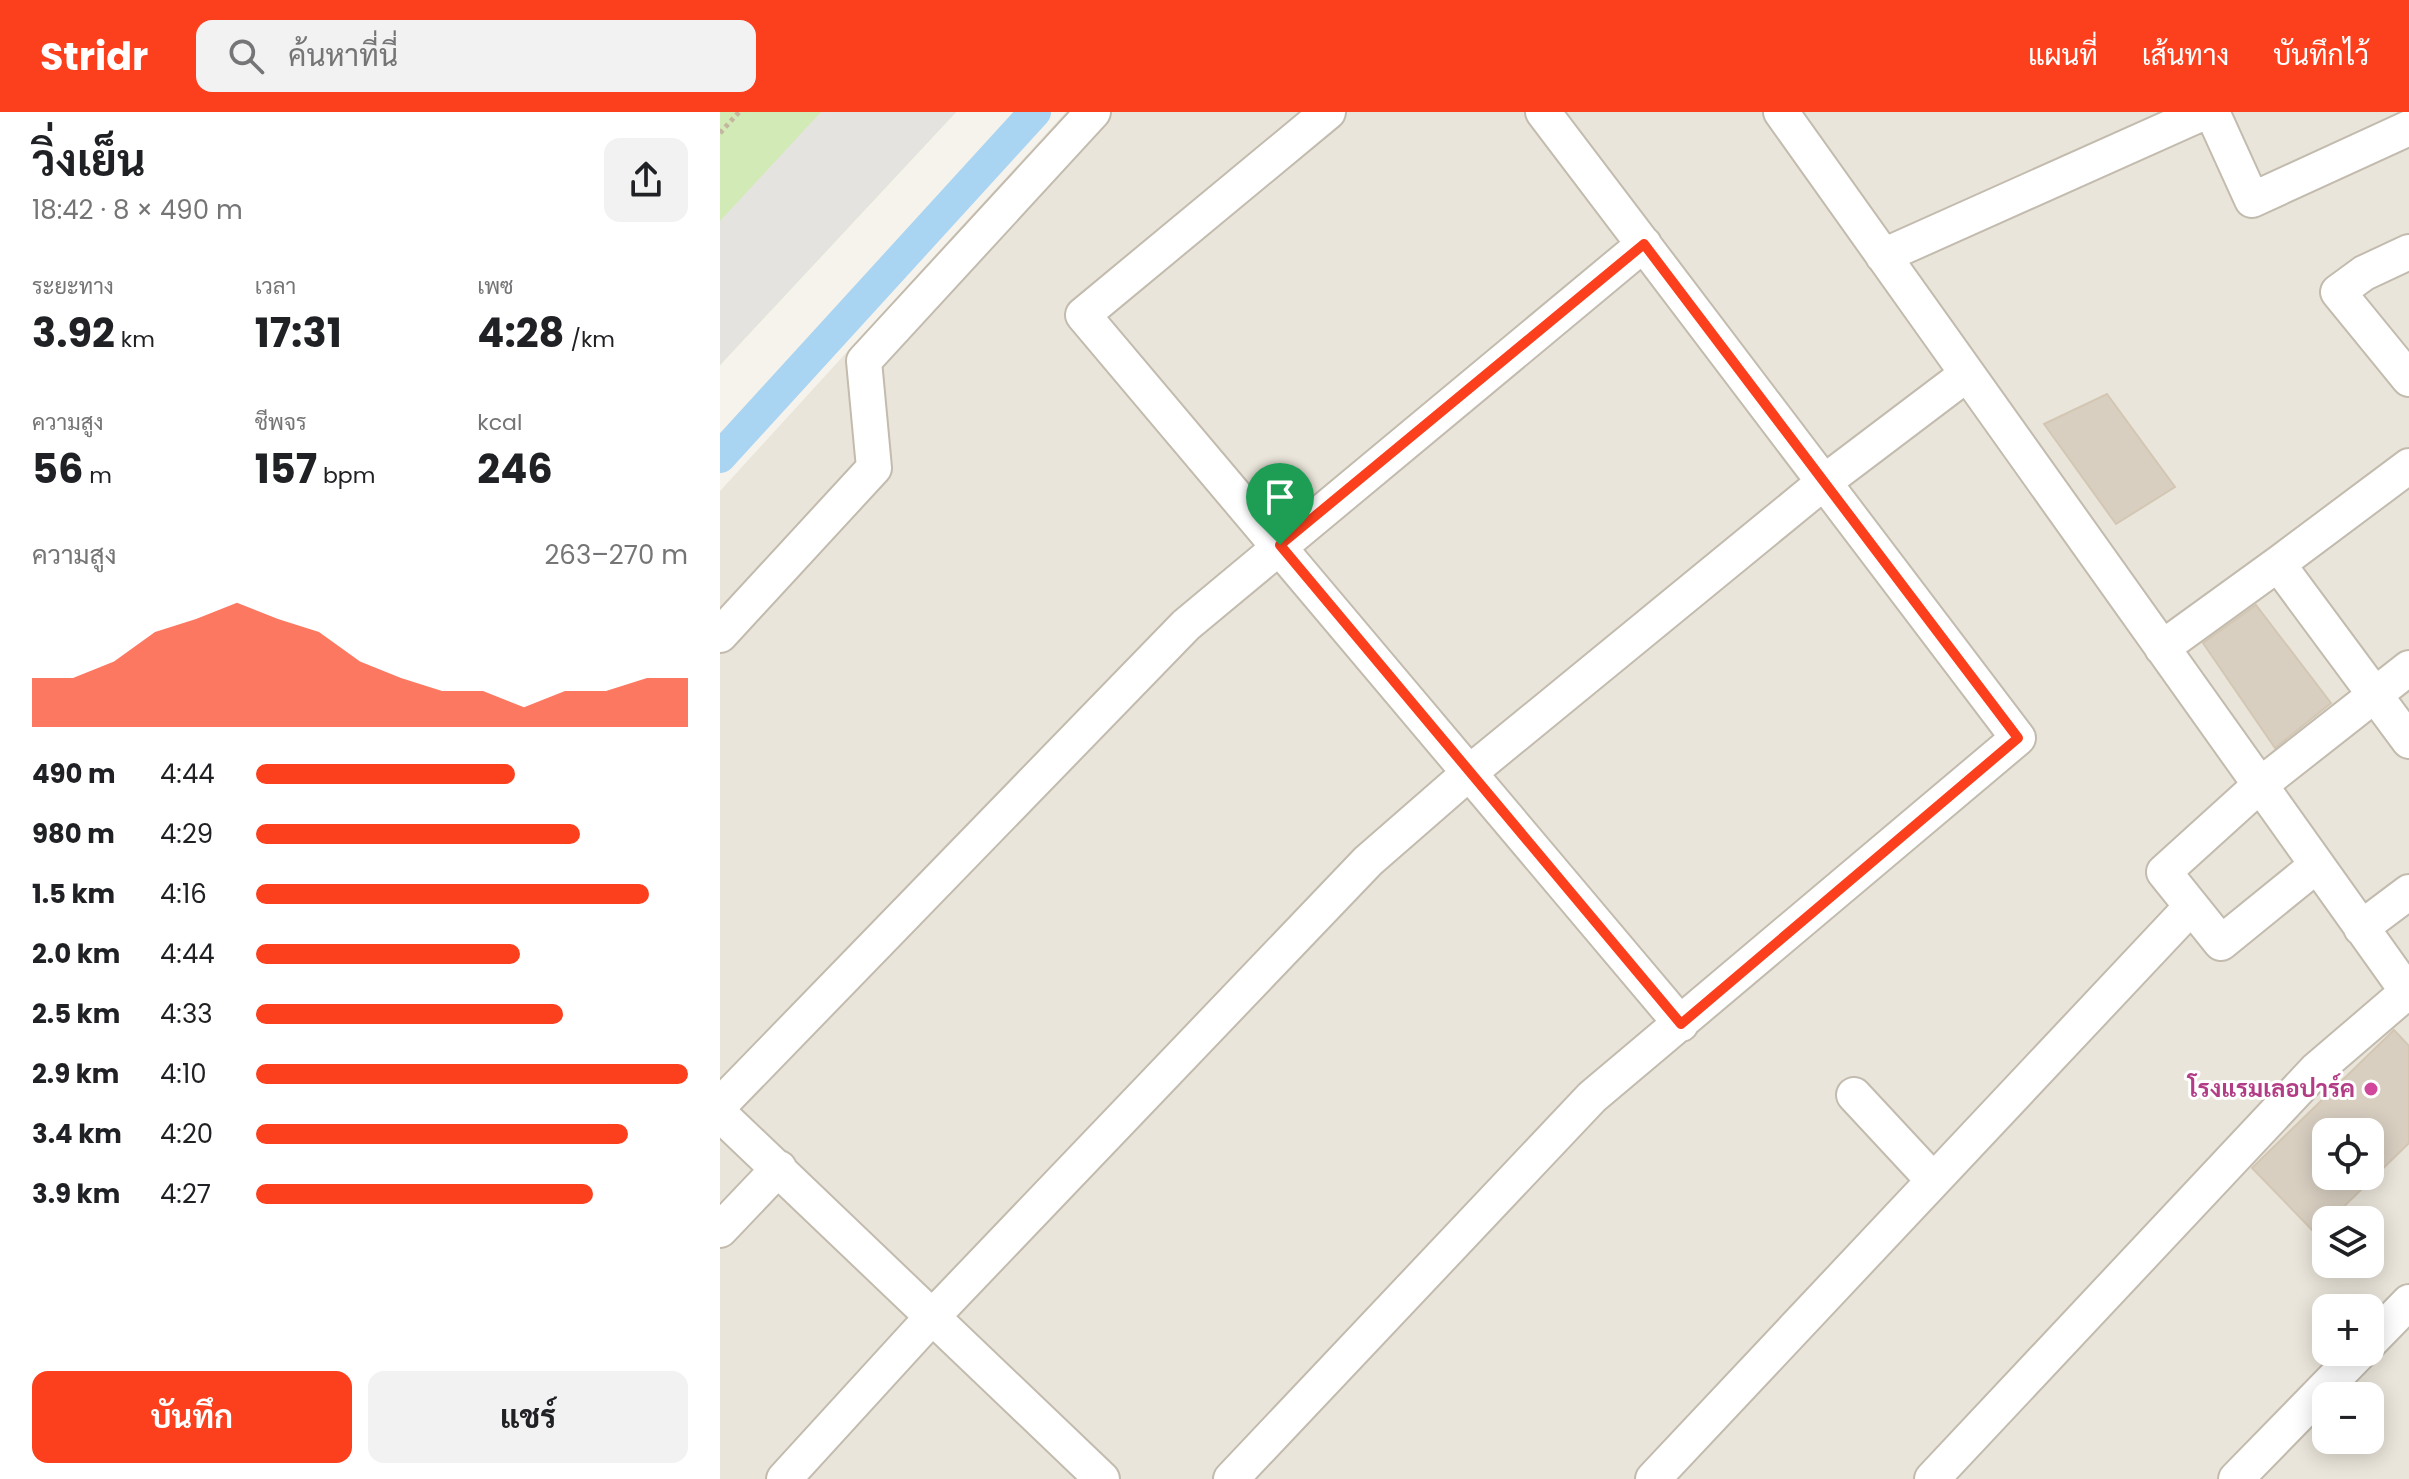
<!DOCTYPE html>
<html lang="th">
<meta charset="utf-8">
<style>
:root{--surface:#fff;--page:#f2f2f2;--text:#202124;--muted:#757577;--accent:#fc3f1d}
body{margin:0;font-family:Poppins,Sarabun,sans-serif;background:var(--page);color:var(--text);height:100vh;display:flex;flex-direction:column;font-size:30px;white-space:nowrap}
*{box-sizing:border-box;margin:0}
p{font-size:26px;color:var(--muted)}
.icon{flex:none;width:44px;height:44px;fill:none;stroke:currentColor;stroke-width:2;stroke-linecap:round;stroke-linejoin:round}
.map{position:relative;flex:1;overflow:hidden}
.side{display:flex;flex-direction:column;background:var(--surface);width:720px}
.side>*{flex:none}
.controls{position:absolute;left:1592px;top:1006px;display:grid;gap:16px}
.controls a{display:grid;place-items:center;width:72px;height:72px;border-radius:16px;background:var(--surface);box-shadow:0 4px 20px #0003;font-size:40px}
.pin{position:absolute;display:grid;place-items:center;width:68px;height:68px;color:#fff;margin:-82px -34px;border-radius:50% 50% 50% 0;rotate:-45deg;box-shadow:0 0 8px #0007}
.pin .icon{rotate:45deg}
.round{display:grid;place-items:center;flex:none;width:84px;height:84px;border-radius:16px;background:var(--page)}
.overview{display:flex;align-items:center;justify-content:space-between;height:136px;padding:0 32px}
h1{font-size:44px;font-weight:700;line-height:60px}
.metrics{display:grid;grid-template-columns:repeat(3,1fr);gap:12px;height:136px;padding:8px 32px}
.metrics div{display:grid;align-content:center}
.metrics b{font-size:40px;font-weight:700}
.metrics small{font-size:22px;font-weight:400}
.metrics p{font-size:22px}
.chart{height:224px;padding:16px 32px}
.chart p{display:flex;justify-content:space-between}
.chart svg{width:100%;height:144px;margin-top:8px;fill:var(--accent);opacity:.7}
.action{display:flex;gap:16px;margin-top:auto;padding:16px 32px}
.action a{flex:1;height:92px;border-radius:16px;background:var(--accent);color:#fff;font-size:32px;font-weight:700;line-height:92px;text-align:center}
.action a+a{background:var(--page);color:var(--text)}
ul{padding:0 32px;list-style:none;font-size:26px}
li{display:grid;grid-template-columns:128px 96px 1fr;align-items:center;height:60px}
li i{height:20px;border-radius:10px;background:var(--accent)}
header{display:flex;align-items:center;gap:48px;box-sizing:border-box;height:112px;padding:0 40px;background:var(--accent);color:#fff}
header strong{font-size:38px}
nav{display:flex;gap:44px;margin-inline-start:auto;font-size:28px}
.search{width:560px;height:72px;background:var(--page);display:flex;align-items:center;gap:20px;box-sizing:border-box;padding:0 28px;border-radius:16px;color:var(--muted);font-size:30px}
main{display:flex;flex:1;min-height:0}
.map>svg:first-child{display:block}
.residential{fill:#eae5da;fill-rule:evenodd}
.green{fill:#d2eab5}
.parking{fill:#e5e3e0}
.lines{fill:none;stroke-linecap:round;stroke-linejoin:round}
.canal{stroke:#a9d4f2;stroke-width:32}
.building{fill:#d8cfc1;stroke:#d3c7b4;stroke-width:2;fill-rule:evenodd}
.minor-casing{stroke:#c2bbae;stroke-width:38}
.path{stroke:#c4b79f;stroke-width:5;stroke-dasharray:4 4;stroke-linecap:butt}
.minor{stroke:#fff;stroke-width:34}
.route-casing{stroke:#fff;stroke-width:16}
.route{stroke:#fc3f1d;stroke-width:10}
.hotel-dot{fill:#d1479c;stroke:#fff;stroke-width:3}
.labels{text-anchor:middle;stroke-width:6;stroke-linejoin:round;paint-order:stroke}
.hotel-label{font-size:24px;font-weight:bold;fill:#b23c85;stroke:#fff;text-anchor:end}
</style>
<header>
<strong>Stridr</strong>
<div class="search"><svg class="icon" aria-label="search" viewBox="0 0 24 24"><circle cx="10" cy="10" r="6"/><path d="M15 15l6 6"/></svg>ค้นหาที่นี่</div>
<nav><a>แผนที่</a><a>เส้นทาง</a><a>บันทึกไว้</a></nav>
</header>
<main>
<section class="side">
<div class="overview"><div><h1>วิ่งเย็น</h1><p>18:42 · 8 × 490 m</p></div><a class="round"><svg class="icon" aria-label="share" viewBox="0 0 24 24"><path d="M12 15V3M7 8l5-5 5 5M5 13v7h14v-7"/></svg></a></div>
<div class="metrics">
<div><p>ระยะทาง</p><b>3.92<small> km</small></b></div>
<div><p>เวลา</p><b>17:31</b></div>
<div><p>เพซ</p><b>4:28<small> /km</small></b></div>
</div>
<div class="metrics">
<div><p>ความสูง</p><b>56<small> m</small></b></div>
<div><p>ชีพจร</p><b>157<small> bpm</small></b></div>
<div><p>kcal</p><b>246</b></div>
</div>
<div class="chart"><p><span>ความสูง</span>263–270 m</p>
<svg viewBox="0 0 160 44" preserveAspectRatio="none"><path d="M0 44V29L10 29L20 24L30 15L40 11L50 6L60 11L70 15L80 24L90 29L100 33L110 33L120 38L130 33L140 33L150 29L160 29V44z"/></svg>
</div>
<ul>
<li><b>490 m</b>4:44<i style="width:60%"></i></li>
<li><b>980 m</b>4:29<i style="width:75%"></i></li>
<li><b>1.5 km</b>4:16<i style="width:91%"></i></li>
<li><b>2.0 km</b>4:44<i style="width:61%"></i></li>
<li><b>2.5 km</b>4:33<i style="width:71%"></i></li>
<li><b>2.9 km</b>4:10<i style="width:100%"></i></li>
<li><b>3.4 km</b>4:20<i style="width:86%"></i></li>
<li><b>3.9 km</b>4:27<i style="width:78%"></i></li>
</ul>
<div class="action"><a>บันทึก</a><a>แชร์</a></div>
</section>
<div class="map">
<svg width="1689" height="1367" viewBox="0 0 1689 1367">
<rect width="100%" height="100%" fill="#f6f3ec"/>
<path class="residential" d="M346 0H1689V1367H0V379ZM1606 1020H1650V1064H1606ZM1606 1108H1650V1152H1606ZM1606 1196H1650V1240H1606ZM1606 1284H1650V1328H1606Z"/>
<path class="green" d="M0 0H236L0 253Z"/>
<path class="parking" d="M101 0H236L0 253V109Z"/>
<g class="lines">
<path class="canal" d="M0 345 315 0"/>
</g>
<path class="building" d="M1387 282 1455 375 1396 412 1324 312Z
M1536 493 1611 591 1555 636 1483 531Z
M1674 918 1689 934V1031L1610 1108H1606V1112L1596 1122 1532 1056ZM1606 1020H1650V1064H1606Z"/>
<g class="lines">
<g class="minor-casing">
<path id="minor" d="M608 0 363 203 961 912
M1061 0 1689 882
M1492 0 1532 88 1689 16
M1689 140 1644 161 1618 180 1689 267
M1163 144 1485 0
M1689 354 1558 452 1689 629
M0 523 154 356 144 249 373 0
M1442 536 1558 452
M1597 753 1501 831 1444 760 1540 673 1689 556
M1641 816 1689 780
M1134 983 1213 1068
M0 993 466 513 924 132
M0 1002 382 1367
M0 1118 59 1056
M1650 1230 1689 1190
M64 1367 213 1204 648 749 749 661 1103 371 1247 262
M511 1367 872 985 1298 626 823 0
M933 1367 1471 795
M1212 1367 1596 958 1687 880
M1516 1367 1640 1240"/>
</g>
<path class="path" d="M0 21 19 0"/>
<use href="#minor" class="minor"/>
</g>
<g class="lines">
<g class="route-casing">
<path id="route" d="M924 132 1298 626 961 912 560 433Z"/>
</g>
<use href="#route" class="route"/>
</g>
<circle class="hotel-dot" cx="1651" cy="977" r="8"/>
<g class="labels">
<g class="hotel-label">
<text x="1635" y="985">โรงแรมเลอปาร์ค</text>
</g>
</g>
</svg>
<div class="controls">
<a><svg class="icon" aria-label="locate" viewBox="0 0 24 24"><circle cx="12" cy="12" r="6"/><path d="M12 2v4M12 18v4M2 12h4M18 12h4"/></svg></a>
<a><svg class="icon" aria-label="layers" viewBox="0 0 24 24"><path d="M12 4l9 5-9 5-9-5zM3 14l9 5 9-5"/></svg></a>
<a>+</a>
<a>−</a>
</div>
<div class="pin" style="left:560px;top:433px;background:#1e9e55"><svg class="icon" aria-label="arrive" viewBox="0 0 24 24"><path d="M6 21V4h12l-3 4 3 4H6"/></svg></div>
</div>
</main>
